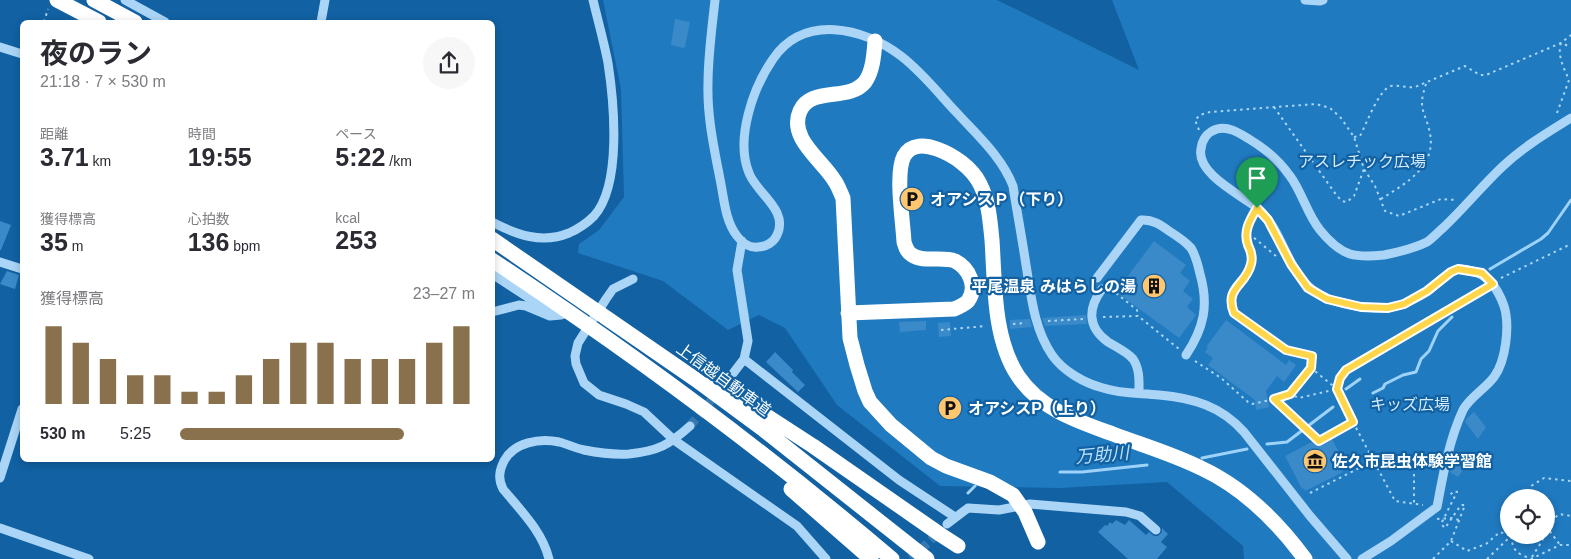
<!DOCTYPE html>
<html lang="ja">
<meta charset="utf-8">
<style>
:root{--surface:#fff;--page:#f7f7f7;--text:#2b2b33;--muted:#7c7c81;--accent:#8a714e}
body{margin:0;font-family:Helvetica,"Noto Sans JP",sans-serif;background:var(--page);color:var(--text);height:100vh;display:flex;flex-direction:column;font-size:19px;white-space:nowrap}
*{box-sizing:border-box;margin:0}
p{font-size:16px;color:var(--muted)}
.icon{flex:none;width:28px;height:28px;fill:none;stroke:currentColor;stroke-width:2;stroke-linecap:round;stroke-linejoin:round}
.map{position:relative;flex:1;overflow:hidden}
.side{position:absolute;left:20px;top:20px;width:475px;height:442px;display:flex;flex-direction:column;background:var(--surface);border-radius:8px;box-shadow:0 2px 8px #0003}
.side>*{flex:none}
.buttons{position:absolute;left:1500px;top:489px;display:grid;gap:10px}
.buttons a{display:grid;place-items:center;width:55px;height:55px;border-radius:50%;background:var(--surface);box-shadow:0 2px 8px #0003;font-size:25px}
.pin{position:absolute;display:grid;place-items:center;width:42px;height:42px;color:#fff;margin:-51px -21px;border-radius:50% 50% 50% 0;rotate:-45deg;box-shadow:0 0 5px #0007}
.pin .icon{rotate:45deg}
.round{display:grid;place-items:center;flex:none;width:52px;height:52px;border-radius:26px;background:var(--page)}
.summary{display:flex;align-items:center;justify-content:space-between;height:85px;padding:0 20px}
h1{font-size:28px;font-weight:700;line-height:38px}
.metrics{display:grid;grid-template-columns:repeat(3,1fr);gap:8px;height:85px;padding:5px 20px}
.metrics div{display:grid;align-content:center}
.metrics b{font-size:25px;font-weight:700}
.metrics small{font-size:14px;font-weight:400}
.metrics p{font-size:14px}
.chart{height:140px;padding:10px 20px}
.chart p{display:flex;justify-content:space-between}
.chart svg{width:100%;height:90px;margin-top:5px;stroke:var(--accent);stroke-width:6}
ul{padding:0 20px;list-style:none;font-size:16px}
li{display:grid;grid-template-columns:80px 60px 1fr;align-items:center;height:38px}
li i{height:12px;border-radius:6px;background:var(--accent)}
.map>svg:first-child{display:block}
.green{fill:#207ac0;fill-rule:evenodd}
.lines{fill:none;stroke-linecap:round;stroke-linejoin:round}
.stream{stroke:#9dd2f9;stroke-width:3}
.building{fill:#3a8ac9}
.minor-tunnel{stroke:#3579b1;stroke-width:9;stroke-dasharray:9 4.5;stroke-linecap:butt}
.path{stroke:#abd5f6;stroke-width:2;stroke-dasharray:2.5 4;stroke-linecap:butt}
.minor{stroke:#abd5f6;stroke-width:9}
.highway{stroke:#fff;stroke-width:15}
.route-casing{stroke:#fff;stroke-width:10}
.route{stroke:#ffd54a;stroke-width:6}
.labels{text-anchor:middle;stroke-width:4.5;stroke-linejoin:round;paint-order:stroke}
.park-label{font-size:16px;fill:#d4ecfe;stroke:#1161a3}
.poi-label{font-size:16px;font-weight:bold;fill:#fff;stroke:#1161a3;text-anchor:start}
.street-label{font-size:16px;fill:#fff;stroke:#1161a3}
.water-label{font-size:18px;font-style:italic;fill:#b8dffc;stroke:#1161a3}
</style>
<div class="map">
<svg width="1571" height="559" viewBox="0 0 1571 559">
<rect width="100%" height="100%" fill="#1161a3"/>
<path class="green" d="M603 0H997L1139 70 1112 0H1571V559H1244L1243 546 1167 482 1060 488 940 486 837 405 785 328 759 315 728 330 663 281 578 253 579 244 599 230 624 197 621 89ZM1509 498H1546V535H1509Z"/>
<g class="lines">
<path class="stream" d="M1490 269 1541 239 1548 233 1571 200
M1346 389 1360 379
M1373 393 1383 388 1385 384 1403 375 1416 372 1421 359 1429 351 1438 331 1452 317
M1267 444 1287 442 1333 407
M1202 458 1247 449
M1060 472H1082L1147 465
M968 493 975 486"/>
</g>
<path class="building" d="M675 19 690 22 685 47 683 48 671 45Z
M0 221 11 225 1 250H0Z
M1154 241 1186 265 1180 273 1190 281 1183 291 1193 299 1187 307 1196 315 1179 338 1116 292Z
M7 271 19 275 15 289 0 284Z
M1086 315 1087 324 1045 326 1042 318Z
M1030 319 1032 327 1010 329V320Z
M1226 320 1286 365 1289 360 1296 365 1284 382 1277 376 1266 391 1269 407 1256 410 1255 400 1208 365 1213 358 1205 352 1208 348 1206 347Z
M926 321V330L900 332 899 322Z
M950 322 951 336 939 337 938 323Z
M775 352 793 370 792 372 805 385 798 392 766 362Z
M1474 412 1486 427 1478 439 1465 422 1466 419Z
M1329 433 1346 466 1341 468 1343 472 1305 491 1304 488 1302 489 1285 456Z
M1459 455 1469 462 1458 477 1450 472 1452 465Z
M1116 520 1125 525 1129 520 1146 535 1149 532 1154 536H1158L1162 532V528L1168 534 1161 542 1167 547 1157 559H1128L1098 532 1105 525 1107 526 1110 522 1112 524Z"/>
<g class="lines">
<path class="minor-tunnel" d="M690 426 731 376
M911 559 940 531"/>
<path class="path" d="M44 22 48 9
M1274 107 1337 196 1342 201 1347 202 1354 196 1364 169
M1557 113 1569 80C1564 68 1557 56 1561 43L1571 47
M1199 130 1195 120 1200 115 1210 112 1316 104 1330 108 1341 118 1354 137 1364 169 1375 186 1385 211 1399 216 1441 199 1456 200
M1354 137 1360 136C1366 125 1379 89 1391 86 1399 85 1407 88 1415 87L1465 66 1480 75H1486L1561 43 1571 35
M1381 199C1406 183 1439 166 1429 129 1427 120 1422 112 1422 103 1422 97 1424 90 1426 84
M1246 236 1248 223 1252 217
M1276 256 1253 237 1246 236C1248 246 1253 253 1251 263 1247 286 1223 287 1234 313L1286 350 1313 356 1311 368
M1501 278 1571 244
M1111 289 1137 310 1138 316
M1103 317 1138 316 1179 349
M1048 321 1083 319
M1013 324 1026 323
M941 330 986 326
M1195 361 1221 378 1248 402 1252 404 1275 399 1319 441 1353 422 1337 389 1299 398 1290 394 1275 399
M1290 394 1311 368 1337 389 1340 378 1346 370 1484 288
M1353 422 1395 501 1423 505
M1414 461V504
M1310 493 1373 461
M1527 498 1531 486 1544 478 1571 481
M1437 519 1452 518 1459 520
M1546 526 1559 514 1571 516
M1546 526 1560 545
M1511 536C1513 552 1517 553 1531 559L1560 545H1571
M1451 541 1467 551 1486 544 1500 532 1511 536
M1532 557 1542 541 1544 535
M1433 559 1451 541 1465 505H1461L1445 528 1441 524 1457 492 1454 491 1450 495
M1487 559 1512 535"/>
<path class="minor" d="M125 0 165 22
M715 0C712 28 708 56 708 84 707 116 714 148 720 179 724 198 725 221 737 236 742 243 750 248 758 247 766 247 774 242 777 235 789 210 757 194 749 173 735 139 753 88 773 59 804 14 863 27 901 56 922 72 939 94 957 113 977 135 1002 157 1013 186 1017 212 1022 238 1026 265 1031 295 1034 329 1052 355 1063 371 1084 383 1103 388 1121 394 1140 393 1159 395 1193 398 1221 406 1244 432L1310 516 1347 559
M1305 0 1320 1 1323 0
M321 22 325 0
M0 47 22 54
M492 222C517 235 542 244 569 233 578 229 587 223 594 216 622 185 614 102 608 63 604 42 598 21 593 0
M0 262 22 269
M492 274 555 315
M1097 278 1141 220C1152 219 1161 225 1169 231 1177 236 1185 241 1191 248 1196 256 1198 265 1200 274 1209 305 1204 328 1186 355
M633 279 613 289 606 299 578 343 575 356 576 364 584 383 599 395 626 404 644 412 674 440 797 526 826 559
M1102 289C1088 308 1087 327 1108 342 1116 347 1127 352 1133 359 1140 369 1139 382 1139 393
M492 312 519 305 526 306 550 316 561 315 570 312
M744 359 899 480 955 517
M731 376 744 359 748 341 737 270 742 241
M0 478 22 409
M947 524 968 508 999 510 1030 504 1126 512 1140 516 1156 530
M0 528 89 559
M549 559C542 531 521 511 503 489 498 479 499 471 504 461 514 442 540 438 559 442 567 444 575 448 584 450 599 453 614 455 629 454 658 451 669 445 690 426
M1362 559 1391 541 1437 507C1443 475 1449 440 1463 410 1470 397 1485 389 1494 377 1506 361 1510 325 1504 306 1498 289 1489 275 1472 271 1466 269 1461 268 1455 270 1445 274 1437 284 1428 291 1421 296 1412 300 1403 304 1384 312 1346 307 1327 298 1285 281 1287 231 1256 207 1239 194 1196 173 1201 149 1202 140 1207 132 1217 129 1229 126 1239 133 1249 139 1264 148 1279 160 1290 176 1302 192 1307 214 1320 230 1328 240 1338 250 1350 254 1360 257 1374 256 1384 255 1399 252 1413 249 1427 242 1433 238 1438 232 1444 227 1464 208 1482 186 1502 167 1523 147 1547 133 1571 118"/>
<path class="highway" d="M57 0 99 22
M94 0 135 22
M875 41C874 54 873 71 865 82 849 102 811 86 800 111 788 138 822 160 834 180 838 185 840 192 843 198L850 338 857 365 865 391 870 402 891 425 931 458 946 466 990 482 1013 495 1025 512 1038 542
M492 239 695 379 764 430 927 559
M492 260C631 352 765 451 892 559
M848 313 954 309C959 307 964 305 968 301 978 287 969 268 955 261 941 256 924 263 912 255 907 252 906 248 904 242 903 221 895 173 904 156 911 143 926 145 937 149 954 155 972 168 980 184 989 202 990 221 992 240 995 284 993 338 1018 376 1040 409 1077 421 1113 434 1142 445 1173 454 1201 468 1244 488 1277 521 1305 559
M713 381 813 446 941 535 958 546
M791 489 871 559"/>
</g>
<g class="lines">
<g class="route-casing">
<path id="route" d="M1257 208 1268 220 1291 264 1308 288 1327 299 1361 307 1388 308 1404 304 1427 291 1451 272 1458 269 1482 273 1493 284 1346 370 1340 378 1337 389 1353 422 1319 441 1274 399 1290 394 1311 368 1312 356 1286 350 1234 313C1224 287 1246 286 1251 264 1253 257 1251 251 1248 245 1243 231 1250 220 1257 208Z"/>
</g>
<use href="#route" class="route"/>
</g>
<defs>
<g id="parking-disc" transform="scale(1.25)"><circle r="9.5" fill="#ffc670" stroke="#1161a3"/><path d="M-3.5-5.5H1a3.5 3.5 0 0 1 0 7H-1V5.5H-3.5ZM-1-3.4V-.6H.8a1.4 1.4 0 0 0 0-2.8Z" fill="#111"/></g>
<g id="building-disc" transform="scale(1.25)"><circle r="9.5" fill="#ffc670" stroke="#1161a3"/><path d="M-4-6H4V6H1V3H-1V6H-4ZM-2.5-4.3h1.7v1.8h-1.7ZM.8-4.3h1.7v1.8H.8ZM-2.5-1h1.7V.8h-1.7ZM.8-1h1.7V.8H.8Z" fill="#111"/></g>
<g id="museum-disc" transform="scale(1.25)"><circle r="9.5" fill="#ffc670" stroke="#1161a3"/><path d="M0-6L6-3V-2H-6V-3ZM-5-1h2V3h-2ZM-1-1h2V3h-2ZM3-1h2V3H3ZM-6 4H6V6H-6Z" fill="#111"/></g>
</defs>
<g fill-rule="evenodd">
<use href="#parking-disc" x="912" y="199"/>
<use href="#building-disc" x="1154" y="286"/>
<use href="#parking-disc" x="950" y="408"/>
<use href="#museum-disc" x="1315" y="461"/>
</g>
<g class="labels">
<g class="park-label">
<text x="1362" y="167">アスレチック広場</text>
<text x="1410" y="410">キッズ広場</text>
</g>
<g class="poi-label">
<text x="930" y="205">オアシスＰ（下り）</text>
<text x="1136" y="292" text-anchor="end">平尾温泉 みはらしの湯</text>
<text x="968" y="414">オアシスP（上り）</text>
<text x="1332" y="467">佐久市昆虫体験学習館</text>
</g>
<g class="street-label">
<text transform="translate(724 379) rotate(36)" y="6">上信越自動車道</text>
</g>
<g class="water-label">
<text transform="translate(1102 455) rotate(-5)" y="6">万助川</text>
</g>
</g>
</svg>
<div class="buttons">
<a><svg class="icon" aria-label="locate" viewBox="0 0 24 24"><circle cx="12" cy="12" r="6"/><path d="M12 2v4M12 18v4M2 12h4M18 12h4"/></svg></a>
</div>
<div class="pin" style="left:1257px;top:208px;background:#1e9e55"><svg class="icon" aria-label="arrive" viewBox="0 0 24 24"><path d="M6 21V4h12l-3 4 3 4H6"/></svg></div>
<section class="side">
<div class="summary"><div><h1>夜のラン</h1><p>21:18 · 7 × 530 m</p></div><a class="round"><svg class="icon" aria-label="share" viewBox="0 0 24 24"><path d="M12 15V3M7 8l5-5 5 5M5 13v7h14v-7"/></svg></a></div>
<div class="metrics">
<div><p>距離</p><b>3.71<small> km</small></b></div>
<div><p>時間</p><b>19:55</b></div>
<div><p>ペース</p><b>5:22<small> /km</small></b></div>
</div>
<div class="metrics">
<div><p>獲得標高</p><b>35<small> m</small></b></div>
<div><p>心拍数</p><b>136<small> bpm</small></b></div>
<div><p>kcal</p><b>253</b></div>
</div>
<div class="chart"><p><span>獲得標高</span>23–27 m</p>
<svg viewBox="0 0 160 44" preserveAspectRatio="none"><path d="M5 44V6M15 44V14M25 44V22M35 44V30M45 44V30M55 44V38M65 44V38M75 44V30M85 44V22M95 44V14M105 44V14M115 44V22M125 44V22M135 44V22M145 44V14M155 44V6"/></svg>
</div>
<ul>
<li><b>530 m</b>5:25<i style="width:76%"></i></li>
</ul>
</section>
</div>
